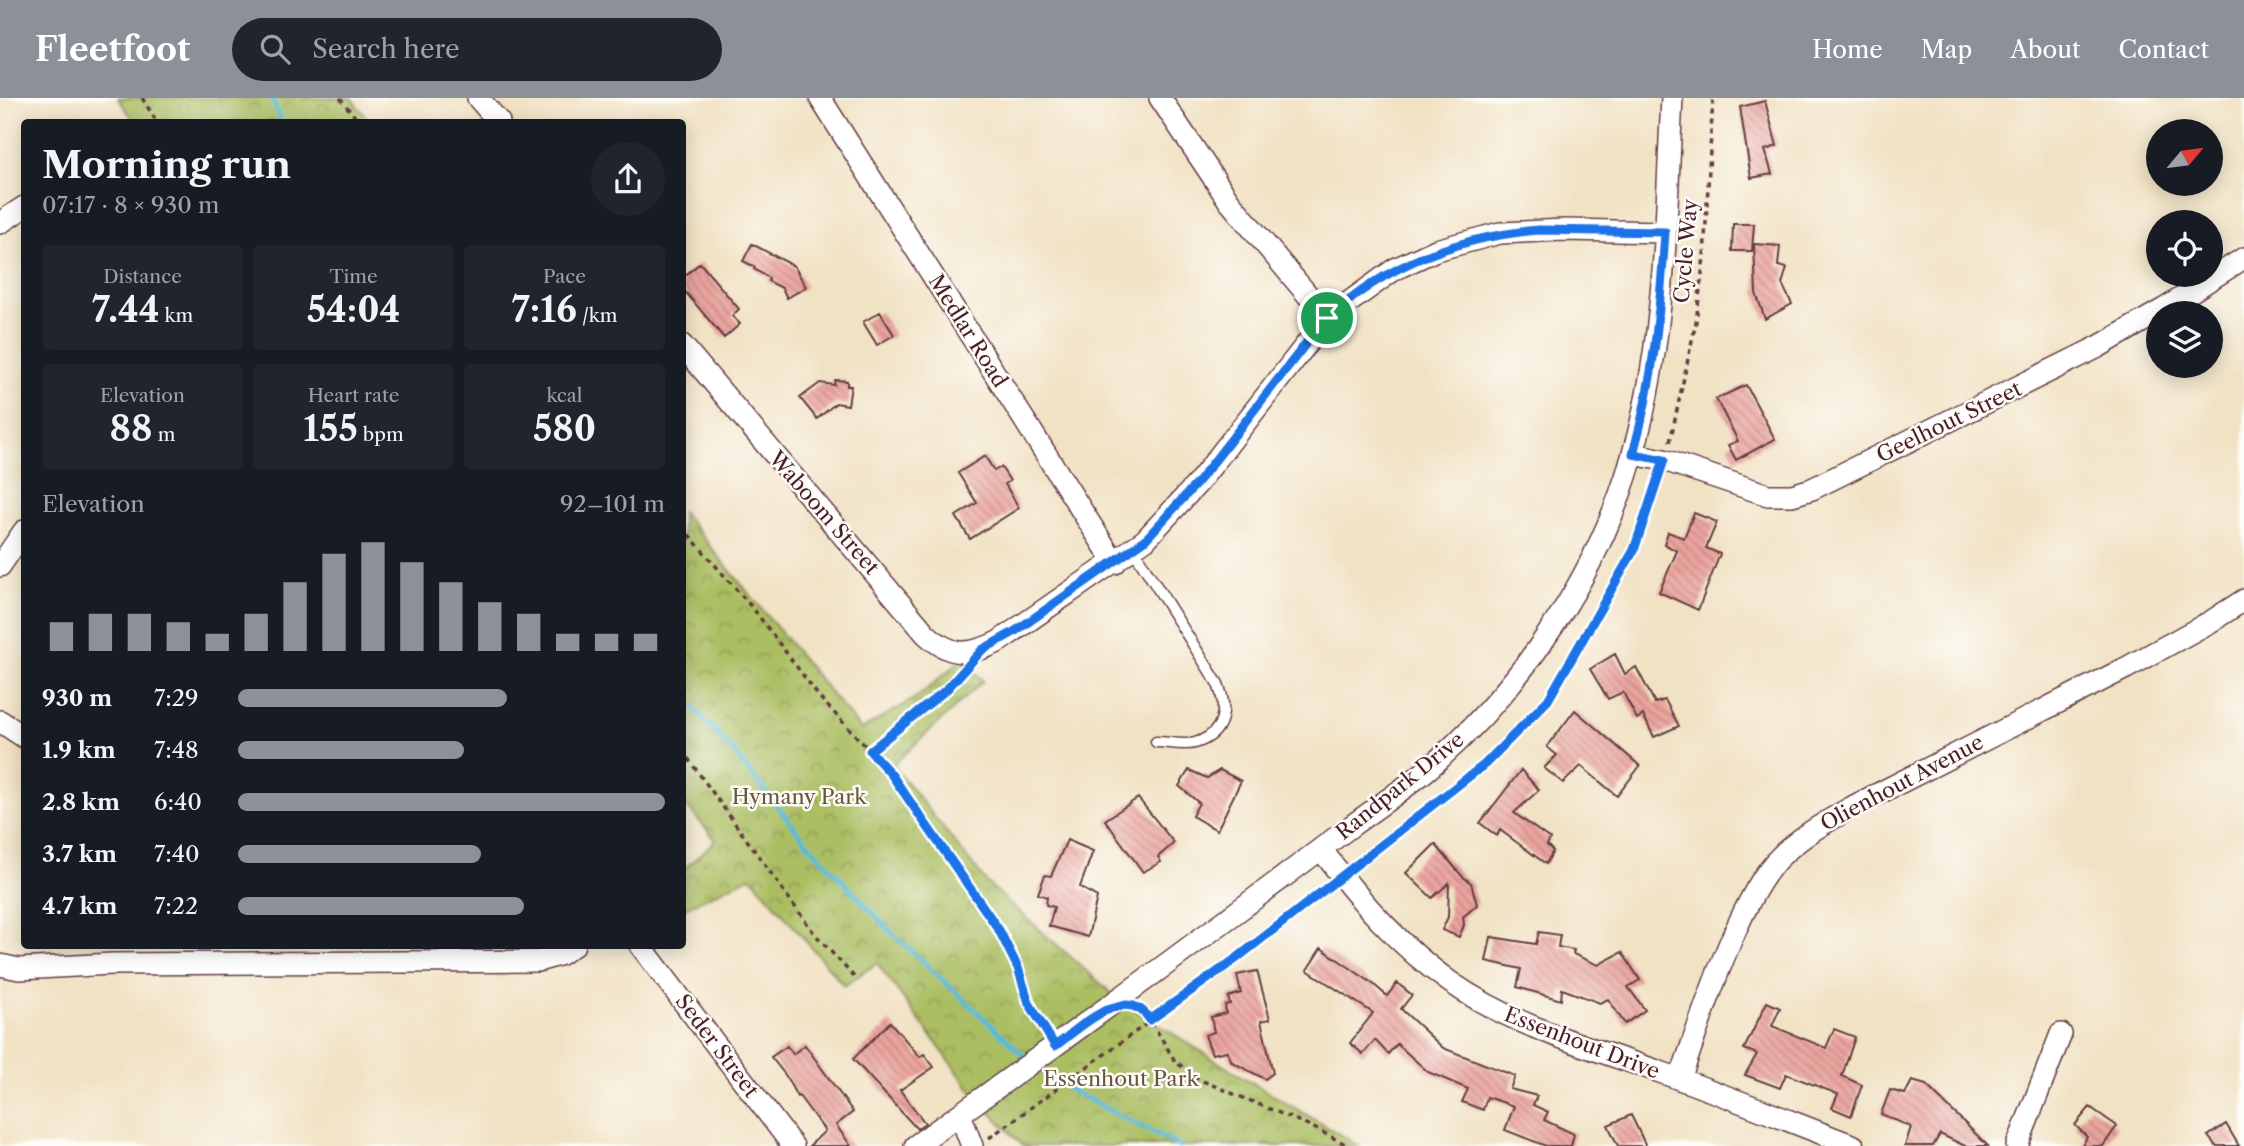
<!DOCTYPE html>
<meta charset="utf-8">
<style>
:root{--surface:#171b24;--page:#20242c;--text:#f1f3f6;--muted:#9ea1a6;--accent:#8c9099}
body{margin:0;font-family:"Libre Caslon Text",serif;background:var(--page);color:var(--text);height:100vh;display:flex;flex-direction:column;font-size:26px;white-space:nowrap}
*{box-sizing:border-box;margin:0}
p{font-size:23px;color:var(--muted)}
.icon{flex:none;width:38px;height:38px;fill:none;stroke:currentColor;stroke-width:2;stroke-linecap:round;stroke-linejoin:round}
.map{position:relative;flex:1;overflow:hidden}
.details{position:absolute;left:21px;top:21px;width:665px;height:830px;display:flex;flex-direction:column;background:var(--surface);border-radius:7px;box-shadow:0 4px 18px #0003}
.details>*{flex:none}
.needle{width:46px;rotate:61deg}
.tools{position:absolute;left:2146px;top:21px;display:grid;gap:14px}
.tools a{display:grid;place-items:center;width:77px;height:77px;border-radius:50%;background:var(--surface);box-shadow:0 4px 18px #0003;font-size:35px}
.pin{position:absolute;display:grid;place-items:center;width:60px;height:60px;color:#fff;margin:-30px;border:4px solid #fff;border-radius:50%;box-shadow:0 2px 7px #0007}
.round{display:grid;place-items:center;flex:none;width:74px;height:74px;border-radius:37px;background:var(--page)}
.summary{display:flex;align-items:center;justify-content:space-between;height:119px;padding:0 21px}
h1{font-size:38px;font-weight:700;line-height:52px}
.figures{display:grid;grid-template-columns:repeat(3,1fr);gap:10px;height:119px;padding:7px 21px}
.figures div{display:grid;align-content:center;border-radius:7px;background:var(--page);text-align:center}
.figures b{font-size:35px;font-weight:700}
.figures small{font-size:19px;font-weight:400}
.figures p{font-size:19px}
.chart{height:196px;padding:14px 21px}
.chart p{display:flex;justify-content:space-between}
.chart svg{width:100%;height:126px;margin-top:7px;stroke:var(--accent);stroke-width:6}
ul{padding:0 21px;list-style:none;font-size:23px}
li{display:grid;grid-template-columns:112px 84px 1fr;align-items:center;height:52px}
li i{height:18px;border-radius:9px;background:var(--accent)}
header{display:flex;align-items:center;gap:42px;box-sizing:border-box;height:98px;padding:0 35px;background:var(--accent);color:#fff}
header strong{font-size:33px}
nav{display:flex;gap:38px;margin-inline-start:auto;font-size:24px}
.search{width:490px;height:63px;background:var(--page);display:flex;align-items:center;gap:18px;box-sizing:border-box;padding:0 24px;border-radius:38px;color:var(--muted);font-size:26px}
.map>svg:first-child{display:block}
.park{fill:url(#park-crowns);stroke:#7a6e46;stroke-width:2}
.lines{fill:none;stroke-linecap:round;stroke-linejoin:round}
.stream{stroke:#57bbd6;stroke-width:5}
.building{fill:url(#building-back-hatch)}
.lane-casing{stroke:#633c42;stroke-width:13}
.street-casing{stroke:#633c42;stroke-width:24}
.path{stroke:#633c42;stroke-width:3.5;stroke-dasharray:5 5;stroke-linecap:butt}
.lane{stroke:#fff;stroke-width:10}
.street{stroke:#fff;stroke-width:21}
.route-casing{stroke:#fff;stroke-width:14}
.route{stroke:#1a73e8;stroke-width:9}
.labels{text-anchor:middle;stroke-width:5;stroke-linejoin:round;paint-order:stroke}
.street-label{font-size:21px;fill:#4a1f2b;stroke:#fdfcf7}
.park-label{font-size:21px;fill:#6c573e;stroke:#fdfcf7}
</style>
<header>
<strong>Fleetfoot</strong>
<div class="search"><svg class="icon" aria-label="search" viewBox="0 0 24 24"><circle cx="10" cy="10" r="6"/><path d="M15 15l6 6"/></svg>Search here</div>
<nav><a>Home</a><a>Map</a><a>About</a><a>Contact</a></nav>
</header>
<div class="map">
<svg width="2244" height="1048" viewBox="0 0 2244 1048">
<defs>
<pattern id="park-crowns" width="20" height="18" patternUnits="userSpaceOnUse" patternTransform="scale(1.75)"><rect width="20" height="18" fill="#abbe62"/><path d="M2 6a3 3 0 1 1 6 0M12 15a3 3 0 1 1 6 0" fill="none" stroke="#8d9a51"/></pattern>
<pattern id="building-back-hatch" width="6" height="6" patternUnits="userSpaceOnUse" patternTransform="scale(1.75)"><rect width="6" height="6" fill="#eba49e"/><path d="M-1 5l2 2M0 0l6 6M5-1l2 2" fill="none" stroke="#c08581"/></pattern>
</defs>
<rect width="100%" height="100%" fill="#fdfcf7"/>
<filter id="ink" filterUnits="userSpaceOnUse"><feTurbulence type="fractalNoise" baseFrequency=".0143" numOctaves="2"/><feDisplacementMap in="SourceGraphic" scale="14" xChannelSelector="R" yChannelSelector="G"/><feConvolveMatrix kernelMatrix="1 2 1 2 8 2 1 2 1" color-interpolation-filters="sRGB"/></filter>
<filter id="wash" filterUnits="userSpaceOnUse"><feTurbulence type="fractalNoise" baseFrequency=".00686" numOctaves="4" result="noise"/><feDisplacementMap in="SourceGraphic" scale="28" xChannelSelector="R" yChannelSelector="G"/><feGaussianBlur stdDeviation="1.57" result="paint"/><feColorMatrix in="noise" values="0 0 0 0 0 0 0 0 0 0 0 0 0 0 0 0 0 1.4 0 .05"/><feComposite in="paint" operator="in"/></filter>
<g filter="url(#wash)">
<rect width="100%" height="100%" fill="#f1e2c4"/>
<path class="park" d="M118 0H351L370 24H135Z
M682 414 861 632 920 597 962 561 983 583 893 667 987 785 1118 901 1226 969 1359 1048H1023L977 1000 877 865 844 888 751 778 683 811V772L716 742 683 704Z"/>
<g class="lines">
<path class="stream" d="M271 0 282 24
M682 597 741 663 807 745 890 833 1029 962
M1037 968 1056 982
M1068 991 1180 1048"/>
</g>
<g id="blocks">
<path class="building" d="M1765 3 1777 48 1765 52 1772 76 1751 80 1740 9Z
M1733 126H1754L1752 153H1732Z
M752 146 794 168 806 189 787 200 782 190 768 183 769 180 754 171 755 169 743 163Z
M1754 146 1780 148 1778 168 1787 170 1782 186 1792 206 1765 221 1756 195Z
M700 165 739 211 732 218 740 226 724 240 682 190V180Z
M880 214 894 237 877 247 863 224Z
M835 282 847 283V288H851L848 307 836 305 817 321 800 300 820 285 834 287Z
M1746 287 1775 341 1736 362 1728 347 1738 343 1716 301Z
M985 358 994 373 1001 369 1010 383 1005 386 1019 410 970 441 956 418 977 405 958 375Z
M1694 415 1717 424 1706 450 1720 456 1698 512 1659 494 1677 453 1664 446 1668 434 1684 440Z
M1615 556 1625 576 1636 569 1655 605 1665 602 1679 628 1654 639 1643 617 1637 621 1623 594 1608 601 1590 571Z
M1575 612 1640 668 1617 698 1581 668 1563 685 1544 670 1557 657 1547 649Z
M1189 672 1207 680 1220 672 1241 683 1217 732 1192 718 1199 705 1179 688Z
M1521 672 1539 692 1514 715 1550 741 1547 747 1553 753 1546 766 1500 732 1497 738 1480 725Z
M1138 700 1174 745 1158 759 1161 764 1143 774 1105 722Z
M1067 742 1093 753 1080 789 1097 799 1088 839 1049 828 1054 809 1046 807 1047 799 1038 796 1045 777 1051 778Z
M1435 746 1462 778 1471 785 1477 807 1463 819 1464 827 1459 839 1442 832 1448 819 1449 785 1432 800 1406 775Z
M1539 834 1560 837 1558 849 1574 852 1573 856 1598 867 1622 854 1640 882 1628 889 1645 912 1625 926 1608 901 1600 905 1562 891 1561 902 1517 889 1521 871 1486 863 1491 839 1536 846Z
M1321 850 1372 885 1387 898 1397 885 1412 897 1401 911 1443 950 1515 978 1510 991 1537 998 1533 1007 1548 1014 1544 1022 1574 1036 1571 1048H1546L1505 1032 1514 1008 1487 999 1483 1012 1462 1004 1468 991 1428 974 1397 946 1388 956 1375 942 1363 956 1350 945 1373 915 1307 872Z
M1257 873 1270 921 1261 923 1273 975 1265 981 1232 964 1227 953 1212 956 1205 937 1214 934 1211 919 1226 915 1225 907 1230 906 1228 899 1241 895 1237 877Z
M1767 904 1780 910 1772 928 1826 950 1834 931 1855 939 1842 978 1862 987 1851 1018 1832 1010 1838 996 1786 976 1780 990 1745 977 1757 956 1744 951Z
M890 924 920 959 924 956 934 969 900 992 925 1025 917 1031 853 961Z
M805 947 853 1014 836 1027 851 1048H809L825 1033 799 998 797 999 786 978 771 959 787 948 793 956Z
M1912 983 1926 987 1988 1048H1965L1940 1036 1933 1048H1905L1911 1029 1881 1016 1890 992 1905 996Z
M2090 1009 2117 1028 2103 1048H2082L2087 1039 2075 1027Z
M1631 1017 1646 1048H1618L1608 1027Z
M2226 1026 2239 1048H2216L2208 1038Z"/>
</g>
</g>
<g filter="url(#ink)">
<use href="#blocks" fill-opacity="0" stroke="#633c42" stroke-width="2"/>
<g class="lines">
<g class="lane-casing">
<path id="lane" d="M1133 451 1218 586C1228 611 1225 636 1195 645 1184 648 1168 644 1156 644"/>
</g>
<g class="street-casing">
<path id="street" d="M478 0 499 24
M820 0 1115 465
M1160 0 1229 103 1327 220
M0 125 24 109
M682 247 926 536C951 559 969 558 998 544L1145 442 1198 385 1327 220 1395 171 1436 152 1500 135 1564 132 1665 134
M1633 356 1664 362 1768 397H1792L1812 391 2098 249 2164 211 2244 160
M0 468 24 433
M0 623 24 639
M1321 751C1358 801 1399 848 1450 884 1513 928 1588 949 1660 974 1725 997 1789 1023 1854 1048
M640 847 793 1048
M0 867 19 871 112 866 538 863 559 857 574 847
M1680 981C1698 930 1714 879 1737 829 1747 807 1759 783 1775 764 1797 740 1826 724 1854 708L2126 570 2210 524 2244 502
M960 1016 972 1048
M915 1048C1022 972 1128 895 1234 816 1273 787 1311 758 1350 729 1376 710 1403 692 1428 671 1512 598 1582 501 1620 396 1666 269 1665 133 1672 0
M2017 1048 2061 936"/>
</g>
<path class="path" d="M142 0 157 24
M340 0 359 24
M1670 344 1696 224 1704 159 1713 0
M682 429 755 513 820 600 891 675 999 832 1019 870 1029 906 1045 932
M682 652 814 835 855 880
M870 653 947 591 963 572
M1357 767 1485 666 1548 602 1634 452 1659 378
M1139 909 1145 913 1175 963 1198 981 1308 1027 1349 1048
M989 1040 1237 860 1329 788"/>
<use href="#lane" class="lane"/>
<use href="#street" class="street"/>
</g>
</g>
<g class="lines" filter="url(#ink)">
<g class="route-casing">
<path id="route" d="M1539 132 1665 134C1660 213 1654 280 1633 356L1664 362 1634 452 1548 602 1485 666 1237 860 1150 922C1126 883 1079 931 1055 948L1029 905 1018 870 999 832 891 676 870 653 947 591 982 552 1014 534 1145 442 1198 384 1311 239C1369 172 1452 139 1539 132Z"/>
</g>
<use href="#route" class="route"/>
</g>
<g class="labels">
<g class="street-label">
<text transform="translate(1686 153) rotate(-85)" y="7">Cycle Way</text>
<text transform="translate(968 233) rotate(58)" y="7">Medlar Road</text>
<text transform="translate(1949 324) rotate(-26)" y="7">Geelhout Street</text>
<text transform="translate(824 415) rotate(49)" y="7">Waboom Street</text>
<text transform="translate(1902 685) rotate(-28)" y="7">Olienhout Avenue</text>
<text transform="translate(1400 688) rotate(-39)" y="7">Randpark Drive</text>
<text transform="translate(1582 945) rotate(21)" y="7">Essenhout Drive</text>
<text transform="translate(717 948) rotate(53)" y="7">Seder Street</text>
</g>
<g class="park-label">
<text x="799" y="706">Hymany Park</text>
<text x="1121" y="988">Essenhout Park</text>
</g>
</g>
</svg>
<div class="tools">
<a><svg class="needle" viewBox="-14 -14 28 28"><path d="M0-13l5 13h-10z" fill="#e53935"/><path d="M0 13l5-13h-10z" fill="#9ea1a6"/></svg></a>
<a><svg class="icon" aria-label="locate" viewBox="0 0 24 24"><circle cx="12" cy="12" r="6"/><path d="M12 2v4M12 18v4M2 12h4M18 12h4"/></svg></a>
<a><svg class="icon" aria-label="layers" viewBox="0 0 24 24"><path d="M12 4l9 5-9 5-9-5zM3 14l9 5 9-5"/></svg></a>
</div>
<div class="pin" style="left:1327px;top:220px;background:#1e9e55"><svg class="icon" aria-label="arrive" viewBox="0 0 24 24"><path d="M6 21V4h12l-3 4 3 4H6"/></svg></div>
<section class="details">
<div class="summary"><div><h1>Morning run</h1><p>07:17 · 8 × 930 m</p></div><a class="round"><svg class="icon" aria-label="share" viewBox="0 0 24 24"><path d="M12 15V3M7 8l5-5 5 5M5 13v7h14v-7"/></svg></a></div>
<div class="figures">
<div><p>Distance</p><b>7.44<small> km</small></b></div>
<div><p>Time</p><b>54:04</b></div>
<div><p>Pace</p><b>7:16<small> /km</small></b></div>
</div>
<div class="figures">
<div><p>Elevation</p><b>88<small> m</small></b></div>
<div><p>Heart rate</p><b>155<small> bpm</small></b></div>
<div><p>kcal</p><b>580</b></div>
</div>
<div class="chart"><p><span>Elevation</span>92–101 m</p>
<svg viewBox="0 0 160 44" preserveAspectRatio="none"><path d="M5 44V34M15 44V31M25 44V31M35 44V34M45 44V38M55 44V31M65 44V20M75 44V10M85 44V6M95 44V13M105 44V20M115 44V27M125 44V31M135 44V38M145 44V38M155 44V38"/></svg>
</div>
<ul>
<li><b>930 m</b>7:29<i style="width:63%"></i></li>
<li><b>1.9 km</b>7:48<i style="width:53%"></i></li>
<li><b>2.8 km</b>6:40<i style="width:100%"></i></li>
<li><b>3.7 km</b>7:40<i style="width:57%"></i></li>
<li><b>4.7 km</b>7:22<i style="width:67%"></i></li>
</ul>
</section>
</div>
